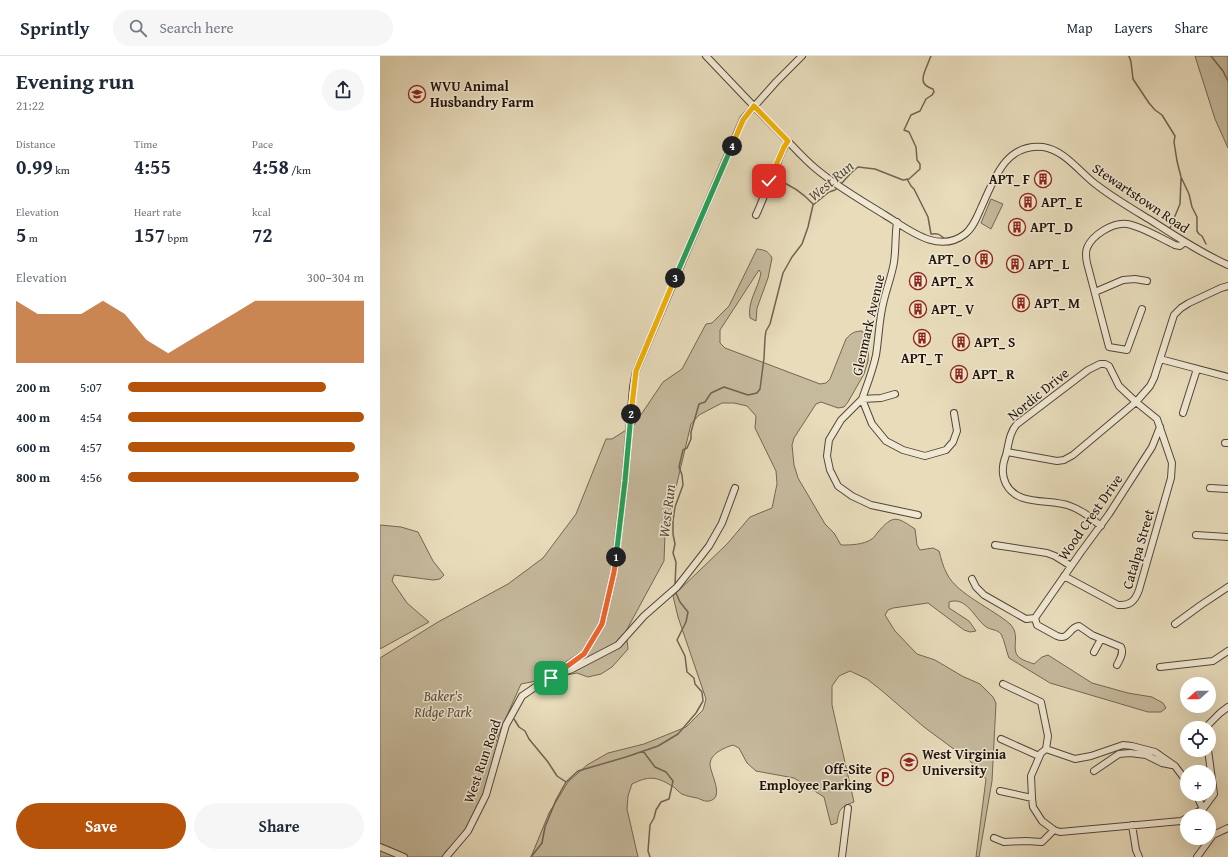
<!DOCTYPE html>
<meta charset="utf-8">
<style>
:root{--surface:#fff;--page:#f6f6f7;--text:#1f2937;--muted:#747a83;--line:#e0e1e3;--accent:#b45309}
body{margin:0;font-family:"Gentium Book Plus",serif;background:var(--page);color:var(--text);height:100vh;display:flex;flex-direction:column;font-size:15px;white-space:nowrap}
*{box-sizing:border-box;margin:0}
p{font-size:13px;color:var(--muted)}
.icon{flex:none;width:22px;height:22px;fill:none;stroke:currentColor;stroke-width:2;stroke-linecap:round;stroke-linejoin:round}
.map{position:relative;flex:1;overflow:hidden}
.details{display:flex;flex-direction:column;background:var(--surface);width:380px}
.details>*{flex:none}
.needle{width:26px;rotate:249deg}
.buttons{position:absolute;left:800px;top:621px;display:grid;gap:8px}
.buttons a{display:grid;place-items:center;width:36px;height:36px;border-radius:50%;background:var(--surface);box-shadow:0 4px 16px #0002;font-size:20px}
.pin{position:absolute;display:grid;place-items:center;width:34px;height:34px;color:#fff;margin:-17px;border-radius:8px;box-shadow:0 2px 6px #0006}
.km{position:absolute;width:20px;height:20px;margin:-10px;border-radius:50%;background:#222;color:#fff;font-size:11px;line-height:20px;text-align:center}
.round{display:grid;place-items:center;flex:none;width:42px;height:42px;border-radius:21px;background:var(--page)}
.summary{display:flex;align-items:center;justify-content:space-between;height:68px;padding:0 16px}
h1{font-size:22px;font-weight:700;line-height:30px}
.figures{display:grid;grid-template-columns:repeat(3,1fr);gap:6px;height:68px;padding:4px 16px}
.figures div{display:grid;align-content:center}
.figures b{font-size:20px;font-weight:700}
.figures small{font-size:11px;font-weight:400}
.figures p{font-size:11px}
.chart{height:112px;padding:8px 16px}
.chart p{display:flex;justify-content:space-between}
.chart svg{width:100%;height:72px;margin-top:4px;fill:var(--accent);opacity:.7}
.cta{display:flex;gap:8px;margin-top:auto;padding:8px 16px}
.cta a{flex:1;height:46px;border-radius:24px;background:var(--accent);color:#fff;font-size:16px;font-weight:700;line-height:46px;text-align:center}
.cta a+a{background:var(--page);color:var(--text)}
ul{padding:0 16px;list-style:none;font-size:13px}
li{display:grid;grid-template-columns:64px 48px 1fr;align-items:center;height:30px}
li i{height:10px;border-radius:5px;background:var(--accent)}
header{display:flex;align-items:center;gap:24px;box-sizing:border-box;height:56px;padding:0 20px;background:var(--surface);border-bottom:1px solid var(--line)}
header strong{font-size:19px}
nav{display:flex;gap:22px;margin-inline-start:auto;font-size:14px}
.search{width:280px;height:36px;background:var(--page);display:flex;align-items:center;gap:10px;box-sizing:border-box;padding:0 14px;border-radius:22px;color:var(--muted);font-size:15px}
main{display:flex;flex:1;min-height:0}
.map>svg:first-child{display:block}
.green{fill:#c6ba9d;stroke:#746654}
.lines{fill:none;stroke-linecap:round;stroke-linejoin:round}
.stream{stroke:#706352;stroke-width:1.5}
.minor-casing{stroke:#534538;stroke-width:8}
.minor{stroke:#f0e8d3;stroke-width:6}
.split-1-casing{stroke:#fff;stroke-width:8}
.split-2-casing{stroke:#fff;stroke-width:8}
.split-3-casing{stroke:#fff;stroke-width:8}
.split-4-casing{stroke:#fff;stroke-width:8}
.split-5-casing{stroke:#fff;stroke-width:8}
.split-1{stroke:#f0652b;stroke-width:5}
.split-2{stroke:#22a559;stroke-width:5}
.split-3{stroke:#f5b400;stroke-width:5}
.split-4{stroke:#22a559;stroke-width:5}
.split-5{stroke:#f5b400;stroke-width:5}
.labels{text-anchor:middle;stroke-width:3;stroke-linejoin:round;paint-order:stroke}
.poi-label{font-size:14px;font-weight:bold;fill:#21130c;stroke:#f0e8d3;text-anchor:start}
.street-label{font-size:14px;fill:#21130c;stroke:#f0e8d3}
.park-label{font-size:14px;font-style:italic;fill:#5b4d3f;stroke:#f0e8d3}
.water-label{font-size:15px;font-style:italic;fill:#55483a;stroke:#f0e8d3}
</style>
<header>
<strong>Sprintly</strong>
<div class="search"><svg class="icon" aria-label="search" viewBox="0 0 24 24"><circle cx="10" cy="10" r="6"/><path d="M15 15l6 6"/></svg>Search here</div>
<nav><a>Map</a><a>Layers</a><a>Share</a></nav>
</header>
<main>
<section class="details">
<div class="summary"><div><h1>Evening run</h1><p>21:22</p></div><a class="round"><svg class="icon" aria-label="share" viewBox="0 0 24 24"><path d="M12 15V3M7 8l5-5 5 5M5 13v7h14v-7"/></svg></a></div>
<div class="figures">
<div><p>Distance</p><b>0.99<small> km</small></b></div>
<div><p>Time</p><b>4:55</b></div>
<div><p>Pace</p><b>4:58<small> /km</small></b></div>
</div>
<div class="figures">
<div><p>Elevation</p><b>5<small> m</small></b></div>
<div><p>Heart rate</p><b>157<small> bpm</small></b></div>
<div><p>kcal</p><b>72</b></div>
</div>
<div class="chart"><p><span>Elevation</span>300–304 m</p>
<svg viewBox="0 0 160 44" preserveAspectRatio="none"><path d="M0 44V6L10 14L20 14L30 14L40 6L50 14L60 30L70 38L80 30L90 22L100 14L110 6L120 6L130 6L140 6L150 6L160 6V44z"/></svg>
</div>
<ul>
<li><b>200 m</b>5:07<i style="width:84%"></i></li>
<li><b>400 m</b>4:54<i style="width:100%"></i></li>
<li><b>600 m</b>4:57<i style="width:96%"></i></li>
<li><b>800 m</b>4:56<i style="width:98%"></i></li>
</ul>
<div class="cta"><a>Save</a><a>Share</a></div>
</section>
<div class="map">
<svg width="848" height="801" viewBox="0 0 848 801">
<rect width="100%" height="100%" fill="#e8dcbb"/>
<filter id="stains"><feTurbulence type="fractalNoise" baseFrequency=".005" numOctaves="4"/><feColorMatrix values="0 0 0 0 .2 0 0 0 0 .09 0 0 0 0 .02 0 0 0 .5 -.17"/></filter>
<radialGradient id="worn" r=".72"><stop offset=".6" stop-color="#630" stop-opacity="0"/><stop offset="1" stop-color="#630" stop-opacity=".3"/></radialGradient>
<path class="green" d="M815 0H848V92L835 63Z
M611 143 623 148 611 173 601 167Z
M377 193C385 194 388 195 392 202L388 222 377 252 376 265 370 262C367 246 378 233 381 217L379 214 340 274V287L345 292 440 328 446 327 450 323 466 283C471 277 475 275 482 275L489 285 488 305 484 318 468 346 464 351 458 352 441 346 436 348 414 382 412 389 414 409 418 422 445 468 454 477 461 489C470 489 483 489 492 483 494 482 496 478 498 476 513 459 516 460 535 473L537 489 540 494 553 492 559 495C561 502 563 511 567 518 577 538 613 553 630 568 642 580 629 594 640 602 644 605 649 606 654 608L662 601 668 599 712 627 748 637 772 641 783 647 786 652 781 656H768L670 627 629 602C626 595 625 585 621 578 617 573 609 574 605 570 594 561 586 540 569 546V552L589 565 596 575 590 576 584 574 548 547 513 552 508 554 505 559 515 575 537 598 555 604 582 620 600 628 613 641 616 647 612 725 599 801H596L606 723 590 705 544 671 501 634 487 623 470 615 459 620 452 630V649L474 746C460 751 459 753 457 767L451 769 444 741 414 722 376 715 367 707 359 692 353 689C346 691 331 697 330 707 329 716 346 742 329 745 325 746 320 743 317 742 312 741 306 740 302 738 298 736 296 732 292 730 276 720 268 720 252 728L248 740 247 753 258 801H151L169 757 188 726 207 709 228 697 264 688 306 671 323 654 326 643 298 561 293 540 347 488 370 461 392 452 397 428 396 415 375 372 376 360 367 350 354 347H342L319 359 311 368 285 478 284 505 246 575 248 593 232 611 221 618 208 621 197 617 141 628 116 684 119 687 101 747 82 779 65 796 63 801H0V602L58 566 128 528 163 502 196 458 226 383H232L254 369 283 326 302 313 326 268 332 267 349 250Z
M0 469 21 471 38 476 53 505 64 519 60 523 53 524 14 519 12 525 27 547 49 566 0 593Z"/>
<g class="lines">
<path class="stream" d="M749 0 751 6 753 23 769 47 775 54 782 59 795 80 794 86 797 105 801 121 809 138 812 151 817 161V175L819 178 822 180 826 188
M831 0 843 15 848 25
M395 123C409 128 422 136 433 148
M527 123 531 130 534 133 548 161 551 178C561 177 559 179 566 184
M461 128 471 117 478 111 495 113 523 124 529 123 540 113V108L537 104 536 91 529 76 524 74 531 59 540 55 546 43 552 39 554 36 553 33C540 29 542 22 546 12 548 8 549 4 551 0
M790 172 800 148 801 122
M295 529 296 506 293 497 295 488 293 478V465L295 451 303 429 302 419 299 411 303 394 307 392 311 383V376L319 348 325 346 331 337 344 331 368 339 377 337 380 333 384 302 385 282 386 275 390 268 403 217 412 201 422 188 428 171 433 149 449 136 455 134 458 131
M134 663 139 671 145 675 149 683 168 706 177 720 186 726
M263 695 275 711 286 716 293 725 289 743 281 746 276 754 274 762 270 769 268 795 270 801
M151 801 162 787 165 771 176 744 186 726 198 715 246 701 278 690 298 678 316 657 323 645 322 636 315 628 314 622 307 616 305 600 297 584 306 566 308 556 300 546 295 535"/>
<g class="minor-casing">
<path id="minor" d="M326 0C350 25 374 51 399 76 411 88 422 101 435 112 456 130 481 144 505 159 528 173 558 199 585 178 593 172 597 161 601 152 614 124 625 87 663 91 685 94 701 118 718 130 735 143 754 154 772 165 797 181 821 197 848 209
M376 159C384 142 389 125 397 108 400 100 403 92 408 85
M517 166C515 179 516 193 514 206 512 219 507 231 504 244 499 262 499 281 496 299 493 314 487 329 482 343L492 368 506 385 523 394 545 400 566 394 573 386 577 375 574 357
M715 236 743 224 755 223 767 225
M762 253 747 294 729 291 707 207C706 202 705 197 707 192 712 179 733 166 747 168 761 170 782 183 795 189L800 190 805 186
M780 303 848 321
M515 338 501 342 482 343 461 364 449 384 447 400 450 414 458 430 472 440 491 449 538 459
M803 357 817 313
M845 387H848
M627 396 677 405 684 404 693 399 756 346 770 330 774 322 794 259 801 252 809 247 841 232 848 230
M830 432 848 433
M816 479 848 481
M615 489 667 497 675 500 691 510
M684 520 738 549C750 550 755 545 759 534L791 422 792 407 777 363 756 346 739 330 729 310 725 308H720L708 314 637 368C629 377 629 388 626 399 622 409 621 418 626 428 638 451 670 442 690 450 702 454 711 462 721 470
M592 523 596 531 604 539 646 563 655 562 657 569 677 580C689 585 689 571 699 570L712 579 741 591C744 597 740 603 737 609
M655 562 701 496 729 458 772 391 780 371
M795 568 821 549 848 531
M714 596 721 583
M780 611 833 605 848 595
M180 617 190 614 238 589 264 560 297 531 329 490 342 467 355 432
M623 628 661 646 668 680 666 693
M827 672V670L840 657 848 651
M621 683 659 700
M714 715 739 698 750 697 766 699 782 707 792 709
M807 726 795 710 775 696 752 690 743 689 711 700 695 703 666 693 661 697 651 720 652 742 653 751 662 765 674 774 680 776 801 765 807 762
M620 735 652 742
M816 738 823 753
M811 760 823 753 834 738 828 694
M752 769 756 794 759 801
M614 782 624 786 646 785 662 786 674 774
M0 791 24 801
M66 801 88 775 106 739 126 669 142 640 204 598 222 568 234 516 245 425 253 331 256 315 363 63 396 26 422 0
M462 801 468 752
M817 801 833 779 848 772"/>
</g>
<use href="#minor" class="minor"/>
</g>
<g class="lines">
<g class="split-1-casing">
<path id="split-1" d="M171 622 204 598 222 568 234 516 236 501"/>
</g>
<g class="split-2-casing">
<path id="split-2" d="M236 501 245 425 251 358"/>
</g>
<g class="split-3-casing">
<path id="split-3" d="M251 358 256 315 295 222"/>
</g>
<g class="split-4-casing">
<path id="split-4" d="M295 222 352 90"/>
</g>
<g class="split-5-casing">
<path id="split-5" d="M352 90 363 64 374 50 408 85 404 91 389 125"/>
</g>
<use href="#split-1" class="split-1"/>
<use href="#split-2" class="split-2"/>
<use href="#split-3" class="split-3"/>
<use href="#split-4" class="split-4"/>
<use href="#split-5" class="split-5"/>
</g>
<defs>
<g id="school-ring" transform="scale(0.9)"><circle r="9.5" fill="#f0e8d3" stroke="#8f2418" stroke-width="1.5"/><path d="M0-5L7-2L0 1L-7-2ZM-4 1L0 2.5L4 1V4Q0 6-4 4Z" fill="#8f2418"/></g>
<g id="building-ring" transform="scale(0.9)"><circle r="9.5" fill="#f0e8d3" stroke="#8f2418" stroke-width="1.5"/><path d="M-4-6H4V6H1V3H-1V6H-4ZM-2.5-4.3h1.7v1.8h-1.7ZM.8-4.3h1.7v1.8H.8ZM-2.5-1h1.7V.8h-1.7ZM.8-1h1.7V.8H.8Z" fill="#8f2418"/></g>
<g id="university-ring" transform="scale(0.9)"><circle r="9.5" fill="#f0e8d3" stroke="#8f2418" stroke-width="1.5"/><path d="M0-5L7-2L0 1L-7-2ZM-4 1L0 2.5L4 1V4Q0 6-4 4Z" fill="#8f2418"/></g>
<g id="parking-ring" transform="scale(0.9)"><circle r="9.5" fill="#f0e8d3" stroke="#8f2418" stroke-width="1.5"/><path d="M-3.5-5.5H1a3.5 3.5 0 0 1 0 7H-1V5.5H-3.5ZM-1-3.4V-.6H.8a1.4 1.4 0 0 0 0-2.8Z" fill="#8f2418"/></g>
</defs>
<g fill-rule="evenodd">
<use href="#school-ring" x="37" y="38"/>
<use href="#building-ring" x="663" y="123"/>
<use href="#building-ring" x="648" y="146"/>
<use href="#building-ring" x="637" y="171"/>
<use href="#building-ring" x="604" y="203"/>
<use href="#building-ring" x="635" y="208"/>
<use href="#building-ring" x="538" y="225"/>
<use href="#building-ring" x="641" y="247"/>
<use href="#building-ring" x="538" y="253"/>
<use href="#building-ring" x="542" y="282"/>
<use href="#building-ring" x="581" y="286"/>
<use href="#building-ring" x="579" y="318"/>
<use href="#university-ring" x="529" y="706"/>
<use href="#parking-ring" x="505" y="721"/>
</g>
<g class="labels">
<g class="poi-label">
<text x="50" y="35">WVU Animal<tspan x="50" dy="16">Husbandry Farm</tspan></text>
<text x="650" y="128" text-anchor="end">APT_ F</text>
<text x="661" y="151">APT_ E</text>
<text x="650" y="176">APT_ D</text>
<text x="591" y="208" text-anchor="end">APT_ O</text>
<text x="648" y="213">APT_ L</text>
<text x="551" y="230">APT_ X</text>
<text x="654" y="252">APT_ M</text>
<text x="551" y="258">APT_ V</text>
<text x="594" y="291">APT_ S</text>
<text x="542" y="307" text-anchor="middle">APT_ T</text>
<text x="592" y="323">APT_ R</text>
<text x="542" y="703">West Virginia<tspan x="542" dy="16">University</tspan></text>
<text x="492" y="718" text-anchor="end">Off-Site<tspan x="492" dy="16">Employee Parking</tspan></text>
</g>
<g class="street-label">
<text transform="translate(761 142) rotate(34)" y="5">Stewartstown Road</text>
<text transform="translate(488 269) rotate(-77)" y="5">Glenmark Avenue</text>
<text transform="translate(658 338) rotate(-39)" y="5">Nordic Drive</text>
<text transform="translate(710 461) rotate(-55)" y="5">Wood Crest Drive</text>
<text transform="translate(758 493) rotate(-74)" y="5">Catalpa Street</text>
<text transform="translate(102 705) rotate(-71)" y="5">West Run Road</text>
</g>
<g class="park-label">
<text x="63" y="645">Baker's<tspan x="63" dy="16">Ridge Park</tspan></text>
</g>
<g class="water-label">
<text transform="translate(451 125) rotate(-40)" y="5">West Run</text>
<text transform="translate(287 455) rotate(-83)" y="5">West Run</text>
</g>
</g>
<rect width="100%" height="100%" filter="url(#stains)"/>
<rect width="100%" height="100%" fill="url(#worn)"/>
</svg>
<div class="buttons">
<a><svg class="needle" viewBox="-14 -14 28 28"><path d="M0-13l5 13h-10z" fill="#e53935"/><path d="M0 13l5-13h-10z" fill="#747a83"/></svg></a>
<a><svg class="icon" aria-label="locate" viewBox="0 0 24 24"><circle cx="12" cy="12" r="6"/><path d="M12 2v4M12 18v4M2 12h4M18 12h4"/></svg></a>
<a>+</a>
<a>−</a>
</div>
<div class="pin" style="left:171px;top:622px;background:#1e9e55"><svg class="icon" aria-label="arrive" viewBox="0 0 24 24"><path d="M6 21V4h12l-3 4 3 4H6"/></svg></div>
<div class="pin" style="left:389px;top:125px;background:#d93025"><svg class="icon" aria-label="check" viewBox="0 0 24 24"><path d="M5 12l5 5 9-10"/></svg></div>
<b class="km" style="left:236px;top:501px">1</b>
<b class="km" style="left:251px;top:358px">2</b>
<b class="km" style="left:295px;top:222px">3</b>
<b class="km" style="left:352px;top:90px">4</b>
</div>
</main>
